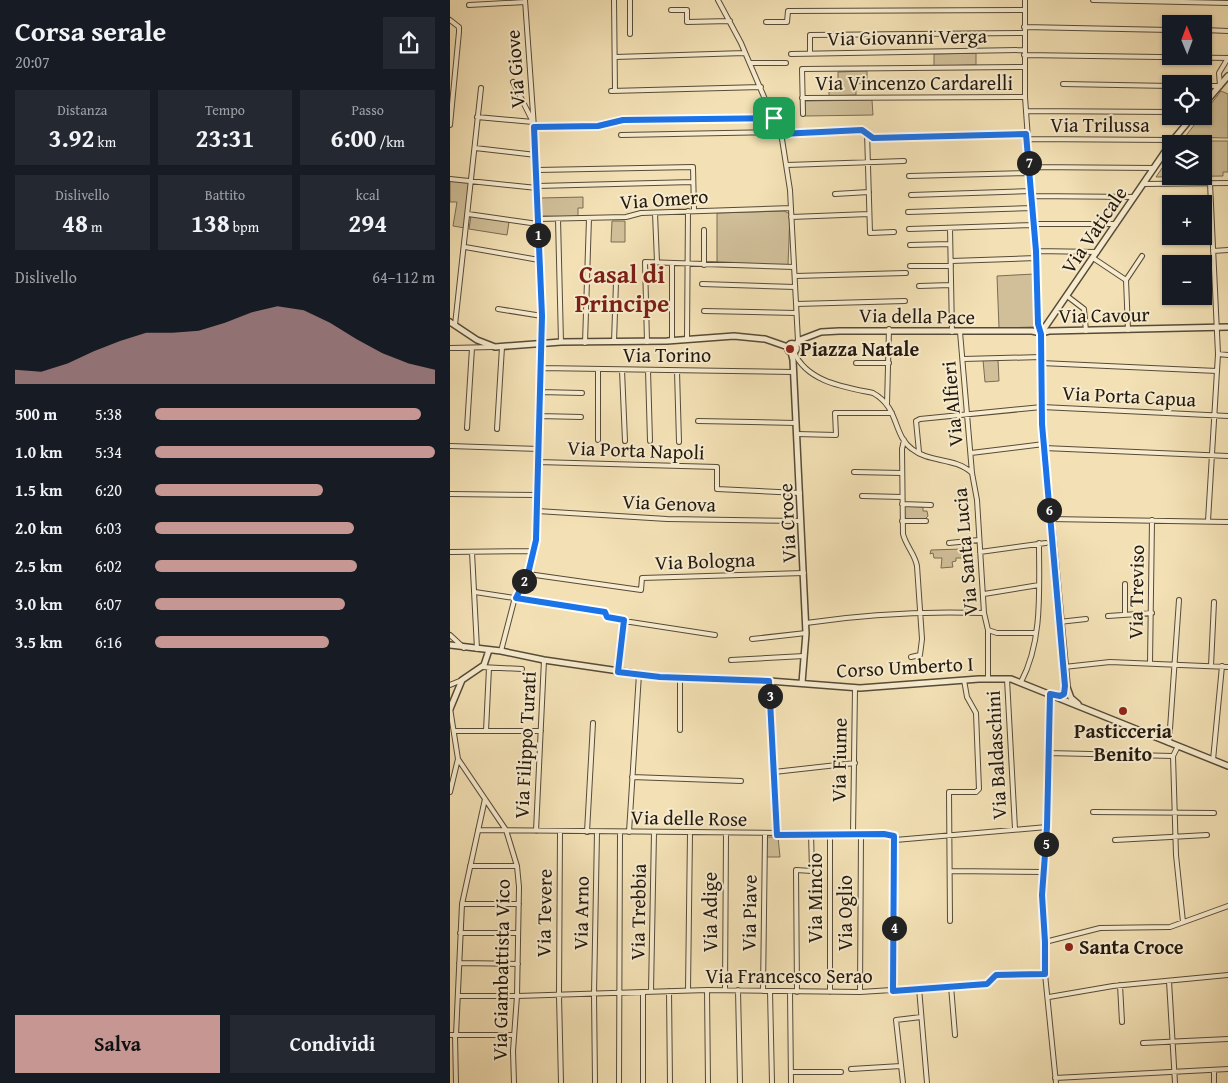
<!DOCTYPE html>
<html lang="it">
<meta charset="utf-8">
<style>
:root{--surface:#171b24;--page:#242831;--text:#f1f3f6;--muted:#9ea1a6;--accent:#c59692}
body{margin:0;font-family:"Gentium Book Plus",serif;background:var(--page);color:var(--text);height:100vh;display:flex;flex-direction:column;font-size:19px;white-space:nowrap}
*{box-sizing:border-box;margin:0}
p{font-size:16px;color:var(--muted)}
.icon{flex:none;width:28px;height:28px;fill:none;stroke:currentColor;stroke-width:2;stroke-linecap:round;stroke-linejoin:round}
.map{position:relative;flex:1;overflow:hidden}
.details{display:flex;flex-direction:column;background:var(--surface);width:450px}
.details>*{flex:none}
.needle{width:32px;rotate:359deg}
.fabs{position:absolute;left:712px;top:15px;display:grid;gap:10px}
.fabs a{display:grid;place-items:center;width:50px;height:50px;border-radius:0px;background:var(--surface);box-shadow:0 1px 4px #0004;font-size:25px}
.pin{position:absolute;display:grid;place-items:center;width:42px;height:42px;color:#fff;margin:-21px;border-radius:10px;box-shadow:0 2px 8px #0006}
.km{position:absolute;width:25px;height:25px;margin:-12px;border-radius:50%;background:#222;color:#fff;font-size:14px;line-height:25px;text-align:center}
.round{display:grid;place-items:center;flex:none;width:52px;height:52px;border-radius:0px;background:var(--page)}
.summary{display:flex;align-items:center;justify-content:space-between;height:85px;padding:0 15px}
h1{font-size:28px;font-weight:700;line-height:38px}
.metrics{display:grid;grid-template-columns:repeat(3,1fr);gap:8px;height:85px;padding:5px 15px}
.metrics div{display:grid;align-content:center;border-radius:0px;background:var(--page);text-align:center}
.metrics b{font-size:25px;font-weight:700}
.metrics small{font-size:14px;font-weight:400}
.metrics p{font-size:14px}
.chart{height:140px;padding:10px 15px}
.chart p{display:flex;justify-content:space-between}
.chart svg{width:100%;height:90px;margin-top:5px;fill:var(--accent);opacity:.7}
.button{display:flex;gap:10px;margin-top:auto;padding:10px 15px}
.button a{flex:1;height:58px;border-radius:0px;background:var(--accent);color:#111;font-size:20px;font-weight:700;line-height:58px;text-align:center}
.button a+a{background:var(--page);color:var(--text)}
ul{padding:0 15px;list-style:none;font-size:16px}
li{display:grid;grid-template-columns:80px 60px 1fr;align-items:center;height:38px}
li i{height:12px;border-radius:6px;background:var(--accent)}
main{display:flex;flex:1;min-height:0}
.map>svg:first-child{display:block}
.green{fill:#d0bf99;stroke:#7a6c54}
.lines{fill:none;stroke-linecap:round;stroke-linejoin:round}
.minor-casing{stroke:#574b38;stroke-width:6}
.tertiary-casing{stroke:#574b38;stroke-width:8}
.minor{stroke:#f7eccf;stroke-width:4}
.tertiary{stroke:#f7eccf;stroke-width:5}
.route-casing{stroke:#fff;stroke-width:10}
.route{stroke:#1a73e8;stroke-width:6}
.poi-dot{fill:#8f2418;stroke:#f7eccf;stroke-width:2}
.labels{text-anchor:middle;stroke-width:4;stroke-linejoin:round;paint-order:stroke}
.street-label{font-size:20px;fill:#23190f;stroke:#f7eccf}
.poi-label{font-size:20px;font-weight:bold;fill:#23190f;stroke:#f7eccf;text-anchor:start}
.district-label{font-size:25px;font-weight:bold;fill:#7a1f14;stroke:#f7eccf}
</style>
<main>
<section class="details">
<div class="summary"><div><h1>Corsa serale</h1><p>20:07</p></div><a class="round"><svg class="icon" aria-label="share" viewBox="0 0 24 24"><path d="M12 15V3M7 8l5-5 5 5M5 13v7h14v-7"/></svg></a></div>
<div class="metrics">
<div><p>Distanza</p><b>3.92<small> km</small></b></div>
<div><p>Tempo</p><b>23:31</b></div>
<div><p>Passo</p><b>6:00<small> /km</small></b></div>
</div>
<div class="metrics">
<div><p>Dislivello</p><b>48<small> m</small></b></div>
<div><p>Battito</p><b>138<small> bpm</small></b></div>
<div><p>kcal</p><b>294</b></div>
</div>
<div class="chart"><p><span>Dislivello</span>64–112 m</p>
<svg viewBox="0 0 160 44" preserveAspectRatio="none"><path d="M0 44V37L10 38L20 34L30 28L40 23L50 19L60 19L70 18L80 14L90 9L100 6L110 8L120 14L130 22L140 29L150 34L160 37V44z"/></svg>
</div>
<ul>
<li><b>500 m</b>5:38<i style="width:95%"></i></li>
<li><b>1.0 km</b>5:34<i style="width:100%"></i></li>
<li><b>1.5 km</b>6:20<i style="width:60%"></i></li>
<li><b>2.0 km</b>6:03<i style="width:71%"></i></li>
<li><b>2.5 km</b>6:02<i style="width:72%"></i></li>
<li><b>3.0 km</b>6:07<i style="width:68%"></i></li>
<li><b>3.5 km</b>6:16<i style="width:62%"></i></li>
</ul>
<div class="button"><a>Salva</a><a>Condividi</a></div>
</section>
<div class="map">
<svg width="778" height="1083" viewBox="0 0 778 1083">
<rect width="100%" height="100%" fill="#f3e1b5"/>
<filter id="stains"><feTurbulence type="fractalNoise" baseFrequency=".004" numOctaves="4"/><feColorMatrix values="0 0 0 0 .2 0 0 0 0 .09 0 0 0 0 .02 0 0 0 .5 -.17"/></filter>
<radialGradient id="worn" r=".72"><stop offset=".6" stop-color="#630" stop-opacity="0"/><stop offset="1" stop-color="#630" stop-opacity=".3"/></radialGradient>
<path class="green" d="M526 53V65L484 66V54Z
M417 71V83L406 84V95L379 96V83H388V72Z
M771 91 778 94V138L735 137 751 116H754V113Z
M422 100 423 115 355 116V101Z
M755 141H778V172H773V176L706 177 721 155V176H754V144H745Z
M0 181 19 182 15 228 3 226 7 202H0Z
M133 197V208H128V217L91 216 90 198Z
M334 211 340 214 338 265 267 264V213Z
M21 216 59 222 57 235 19 229Z
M162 221H175V242H161Z
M584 274 586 327 549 328 547 276Z
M533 360H548L549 381 535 382Z
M454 506 473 507V511H477L478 516 475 519H455Z
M513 549V558H506V561L502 562 503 567 491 568 492 558H484L483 553 480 554 481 550Z
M317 837H328L330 857H316Z"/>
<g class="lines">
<g class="minor-casing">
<path id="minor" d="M164 0 165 91
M180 0V34
M268 0 291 43 332 139 340 190 348 341
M575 0V97L586 251 588 324 591 333
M643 0 778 3
M19 5 75 2
M221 10H237V22L280 21
M0 20 9 27V32L0 125
M316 22H337L338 11 574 10
M574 27 721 30
M754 30 778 31
M360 53V35L574 33
M341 54 574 50
M574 55 778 58
M165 57 295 53
M300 63H336
M63 82 81 118
M613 84 721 86
M754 86H770L769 73 778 58
M161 91 311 87
M352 98 575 97
M576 111 721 112
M353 114 352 69 574 67
M27 117 83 122
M84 127 148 126 173 120 324 118
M417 132 420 233 444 232
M330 134 412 130 423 138 576 133
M171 135 330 132
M577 139 723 140
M25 148 86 155
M337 165 454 161
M579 167 704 168
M87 170 243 167 244 211
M459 176 579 173
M0 179 87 188
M693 184 778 183
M87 186 243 182
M385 194 419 192
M461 195 581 191
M581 196 684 197
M458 212 582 208
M205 213 207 262
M18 214 88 224
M341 217 419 214
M88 219 176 217 191 213 341 208
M108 219 111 342
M584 224H666
M500 228 502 332
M459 229 584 225
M254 230V265
M460 245 500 244
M15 247 89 260
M586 251 647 252
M763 251 778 250
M643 258 676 280
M501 261 586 258
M222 263V340
M460 266H501
M345 276 456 273
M252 284 345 287
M469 286 501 285
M617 296 634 309 636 331
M346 304 455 301
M48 309 92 316
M254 311 346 313
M5 325 31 88
M678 330 676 280 692 256
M510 332 522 473
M237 339 238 211
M164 342 166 282
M197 342 195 262 344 267
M135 343 139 218
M0 348 43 347
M344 352C357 382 394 387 423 393 450 408 442 434 462 449 479 463 505 457 522 473L527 500 534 613 538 630V678
M768 354 778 355
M513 359 591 357
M406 363H439
M591 363 767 371
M90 368 344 372
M148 369V440
M172 370 175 441
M198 370 200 441
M227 371 229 442
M90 392 132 393
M437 404 439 329
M89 416 131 417
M248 421 346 423
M17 428 22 348
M47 429 52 347
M347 434 386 435 385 413H442
M454 440 452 449 453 534C456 546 465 554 467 566L472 639 470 655 461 657
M0 446 89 449
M594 448 778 456
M469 452 466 421 470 419 592 407 778 416
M521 453 594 444
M88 462 267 467V489L350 493
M404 472 452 473
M0 494 88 495
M412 496 452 497
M452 504 481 505
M87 511 217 519 351 521
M600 519 778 522
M452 521H476
M758 521 768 354 760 183
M499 543 529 540
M0 552 84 551
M22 552 27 649
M530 552 596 543
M78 574 191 590 192 578 354 573
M675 584V615
M25 592 155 612 157 617 161 619 265 635
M534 594 589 585
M658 616 702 613
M609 622 636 619
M356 623C415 614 474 611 534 613
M538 630 547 633H585
M0 635 14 648
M302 639 356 633
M51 651 64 601 78 574 86 540 92 316 87 170 75 0
M281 660 354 656
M700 663 702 520
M761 666 764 602
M31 667 72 669
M614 667 660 662 778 667
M168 672 174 620
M557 679 565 829
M319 681 327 835
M571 682C593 641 589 589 589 543
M0 685 12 680
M600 694 597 827 592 895 595 942V974L606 1083
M0 708 8 759 56 830 67 866 69 887 67 996 63 1051 64 1083
M230 730V677
M5 731H91
M36 731 39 668
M719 743 729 600
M728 746 723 756 726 855 733 922
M598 753 723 756
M763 760 772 666
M324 772 405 763
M182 777 291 781
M0 792 8 759
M643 812 764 813
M28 830 434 834 442 835 445 840 597 827
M86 831 94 660
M110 832 109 995 111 1083
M137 832 143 723
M179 832 189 674
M403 834 405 688
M665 840 757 835
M20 866H67
M500 871 594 872
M12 904H69
M500 921 499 792H526L529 789 526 713 517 697 514 680
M10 933H68
M595 942 650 928 720 927 778 906
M9 963 68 964
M719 981 725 1083
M670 985 672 1022
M501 986 505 1035
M469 988 477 1083
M238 990 240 833
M257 990 258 1083
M275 990 276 834
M288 990 290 1083
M201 991 204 832
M219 991 220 1083
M313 991 315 835
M320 991 322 1083
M443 991 445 840
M193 992V1083
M340 992 341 1083
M347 992 346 870 362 871 361 833
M380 992V834
M410 992 411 834
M8 996H67L257 990 410 992 537 984 546 975 595 974
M599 997 663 986 778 975
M0 1035H64
M5 1035 6 1083
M6 1035 12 904 35 799
M693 1043 778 1039
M401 1069 451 1066
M764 1070V1083
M341 1072H391
M605 1078 778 1069
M145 1083 144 994 147 832
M169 1083 170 832
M453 1083 446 1020 471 1017"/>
</g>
<g class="tertiary-casing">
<path id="tertiary" d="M754 104 778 76
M0 322 27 340 45 347 111 342 217 341 284 336 315 339 338 347
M337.5 348a4.5 4.5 0 1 1 9 0a4.5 4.5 0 1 1-9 0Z
M345 345 350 340 371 332 389 331H582L591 333 599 331 778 327
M341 352 343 360 356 633 352 683
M0 645 51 651 94 660 210 677 319 681 410 688 529 679H561L778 766
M628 704 621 698 617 687 592 424 591 333 723 140 743 116
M0 709 12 680 34 665 39 650"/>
</g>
<use href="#minor" class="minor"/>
<use href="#tertiary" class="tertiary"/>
</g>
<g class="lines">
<g class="route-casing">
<path id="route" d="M324 118 330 134 412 130 423 138 576 134 586 251 588 324 591 334 592 424 615 686 614 694 610 696 600 694 597 827 592 895 595 942V974L546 975 537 984 443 991 444 836 434 834 327 835 319 681 210 677 168 672 174 620 157 617 155 612 66 598 78 574 86 540 92 316 84 127 148 126 173 120Z"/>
</g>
<use href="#route" class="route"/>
</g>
<g class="poi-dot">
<circle cx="340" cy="349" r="5"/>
<circle cx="673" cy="711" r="5"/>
<circle cx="619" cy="947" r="5"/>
</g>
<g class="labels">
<g class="street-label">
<text transform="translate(457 37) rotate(-1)" y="7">Via Giovanni Verga</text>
<text transform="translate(65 69) rotate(-94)" y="7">Via Giove</text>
<text x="464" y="90">Via Vincenzo Cardarelli</text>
<text x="650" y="132">Via Trilussa</text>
<text transform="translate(214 199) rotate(-4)" y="7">Via Omero</text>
<text transform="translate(644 230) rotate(-56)" y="7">Via Vaticale</text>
<text transform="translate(654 315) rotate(-1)" y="7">Via Cavour</text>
<text transform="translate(467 316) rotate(1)" y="7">Via della Pace</text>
<text x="217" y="362">Via Torino</text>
<text transform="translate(679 396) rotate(3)" y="7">Via Porta Capua</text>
<text transform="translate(502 404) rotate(-95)" y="7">Via Alfieri</text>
<text transform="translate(186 450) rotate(2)" y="7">Via Porta Napoli</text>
<text transform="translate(219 503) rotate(2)" y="7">Via Genova</text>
<text transform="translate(337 523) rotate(-93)" y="7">Via Croce</text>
<text transform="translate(515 552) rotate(-95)" y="7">Via Santa Lucia</text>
<text transform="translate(255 561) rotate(-2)" y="7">Via Bologna</text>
<text transform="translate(686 592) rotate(-89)" y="7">Via Treviso</text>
<text transform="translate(455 667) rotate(-3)" y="7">Corso Umberto I</text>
<text transform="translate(75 745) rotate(-87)" y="7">Via Filippo Turati</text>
<text transform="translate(546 755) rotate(-93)" y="7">Via Baldaschini</text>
<text transform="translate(389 760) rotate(-89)" y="7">Via Fiume</text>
<text transform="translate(239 818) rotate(1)" y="7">Via delle Rose</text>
<text transform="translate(365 898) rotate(-90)" y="7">Via Mincio</text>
<text transform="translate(188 912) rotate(-89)" y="7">Via Trebbia</text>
<text transform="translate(260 912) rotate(-90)" y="7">Via Adige</text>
<text transform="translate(94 913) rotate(-89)" y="7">Via Tevere</text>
<text transform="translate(131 913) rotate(-89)" y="7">Via Arno</text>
<text transform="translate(299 913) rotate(-89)" y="7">Via Piave</text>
<text transform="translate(395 913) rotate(-90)" y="7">Via Oglio</text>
<text transform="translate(51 970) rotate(-89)" y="7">Via Giambattista Vico</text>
<text x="339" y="983">Via Francesco Serao</text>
</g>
<g class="poi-label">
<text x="350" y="356">Piazza Natale</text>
<text x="673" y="738" text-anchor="middle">Pasticceria<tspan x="673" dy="23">Benito</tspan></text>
<text x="629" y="954">Santa Croce</text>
</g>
<g class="district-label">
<text x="172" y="283">Casal di<tspan x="172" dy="29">Principe</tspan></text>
</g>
</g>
<rect width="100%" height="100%" filter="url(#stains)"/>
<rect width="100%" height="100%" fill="url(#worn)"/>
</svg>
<div class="fabs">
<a><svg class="needle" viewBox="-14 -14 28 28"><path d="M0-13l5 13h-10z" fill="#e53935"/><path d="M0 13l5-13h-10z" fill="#9ea1a6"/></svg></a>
<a><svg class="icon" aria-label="locate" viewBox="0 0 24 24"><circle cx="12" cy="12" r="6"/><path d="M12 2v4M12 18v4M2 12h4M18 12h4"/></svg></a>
<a><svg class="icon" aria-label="layers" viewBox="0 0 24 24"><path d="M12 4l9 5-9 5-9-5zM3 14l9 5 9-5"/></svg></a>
<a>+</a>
<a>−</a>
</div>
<div class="pin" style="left:324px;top:118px;background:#1e9e55"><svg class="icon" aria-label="arrive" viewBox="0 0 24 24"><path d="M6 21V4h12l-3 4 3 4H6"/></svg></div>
<b class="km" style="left:88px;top:235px">1</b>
<b class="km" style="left:74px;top:581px">2</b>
<b class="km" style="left:320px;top:696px">3</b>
<b class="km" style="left:444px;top:928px">4</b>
<b class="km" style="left:596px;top:844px">5</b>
<b class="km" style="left:599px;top:510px">6</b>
<b class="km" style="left:579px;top:163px">7</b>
</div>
</main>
